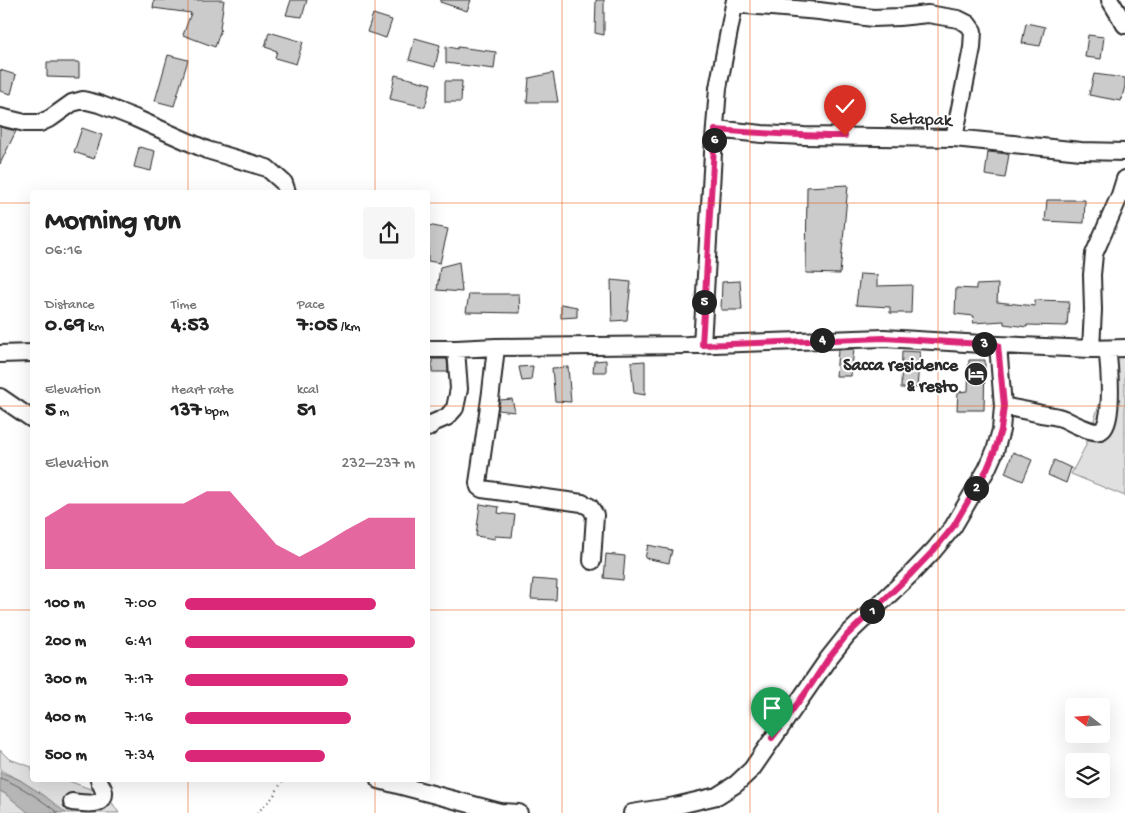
<!DOCTYPE html>
<meta charset="utf-8">
<style>
:root{--surface:#fff;--page:#f6f6f6;--text:#222;--muted:#767676;--accent:#db2777}
body{margin:0;font-family:"Gochi Hand",sans-serif;background:var(--page);color:var(--text);height:100vh;display:flex;flex-direction:column;font-size:19px;white-space:nowrap}
*{box-sizing:border-box;margin:0}
p{font-size:16px;color:var(--muted)}
.icon{flex:none;width:28px;height:28px;fill:none;stroke:currentColor;stroke-width:2;stroke-linecap:round;stroke-linejoin:round}
.map{position:relative;flex:1;overflow:hidden}
.drawer{position:absolute;left:30px;top:190px;width:400px;height:592px;display:flex;flex-direction:column;background:var(--surface);border-radius:5px;box-shadow:0 5px 20px #0002}
.drawer>*{flex:none}
.needle{width:32px;rotate:287deg}
.tools{position:absolute;left:1065px;top:698px;display:grid;gap:10px}
.tools a{display:grid;place-items:center;width:45px;height:45px;border-radius:5px;background:var(--surface);box-shadow:0 5px 20px #0002;font-size:25px}
.pin{position:absolute;display:grid;place-items:center;width:42px;height:42px;color:#fff;margin:-51px -21px;border-radius:50% 50% 50% 0;rotate:-45deg;box-shadow:0 0 5px #0007}
.pin .icon{rotate:45deg}
.km{position:absolute;width:25px;height:25px;margin:-12px;border-radius:50%;background:#222;color:#fff;font-size:14px;line-height:25px;text-align:center}
.round{display:grid;place-items:center;flex:none;width:52px;height:52px;border-radius:5px;background:var(--page)}
.head{display:flex;align-items:center;justify-content:space-between;height:85px;padding:0 15px}
h1{font-size:28px;font-weight:700;line-height:38px}
.stats{display:grid;grid-template-columns:repeat(3,1fr);gap:8px;height:85px;padding:5px 15px}
.stats div{display:grid;align-content:center}
.stats b{font-size:21px;font-weight:700}
.stats small{font-size:14px;font-weight:400}
.stats p{font-size:14px}
.chart{height:140px;padding:10px 15px}
.chart p{display:flex;justify-content:space-between}
.chart svg{width:100%;height:90px;margin-top:5px;fill:var(--accent);opacity:.7}
ul{padding:0 15px;list-style:none;font-size:16px}
li{display:grid;grid-template-columns:80px 60px 1fr;align-items:center;height:38px}
li i{height:12px;border-radius:6px;background:var(--accent)}
.map>svg:first-child{display:block}
.green{fill:#e0e0e0;stroke:#868686}
.water{fill:#b6b6b6;stroke:#7e7e7e}
.lines{fill:none;stroke-linecap:round;stroke-linejoin:round}
.shore{stroke:#636363;stroke-width:1}
.building{fill:#cbcbcb;stroke:#2b2b2b}
.minor-casing{stroke:#2b2b2b;stroke-width:20}
.path{stroke:#2b2b2b;stroke-width:2;stroke-dasharray:1 4;stroke-linecap:butt}
.minor{stroke:#fff;stroke-width:16}
.route-casing{stroke:#fff;stroke-width:10}
.route{stroke:#db2777;stroke-width:6}
.grid{fill:none;stroke:#e8590c;stroke-width:1;stroke-opacity:0.55}
.labels{text-anchor:middle;stroke-width:4;stroke-linejoin:round;paint-order:stroke}
.street-label{font-size:18px;fill:#2b2b2b;stroke:#fff}
.poi-label{font-size:18px;font-weight:bold;fill:#2b2b2b;stroke:#fff;text-anchor:end}
</style>
<div class="map">
<svg width="1125" height="813" viewBox="0 0 1125 813">
<rect width="100%" height="100%" fill="#fff"/>
<filter id="ink" filterUnits="userSpaceOnUse"><feTurbulence type="fractalNoise" baseFrequency=".02" numOctaves="2"/><feDisplacementMap in="SourceGraphic" scale="10" xChannelSelector="R" yChannelSelector="G"/><feConvolveMatrix kernelMatrix="1 2 1 2 8 2 1 2 1" color-interpolation-filters="sRGB"/></filter>
<g filter="url(#ink)">
<path class="green" d="M1119 345 1125 346V496L1071 474 1085 447Z
M0 750 9 759 32 767V780H66L107 795 119 813H65L20 780 0 770Z
M0 791 4 793 30 813H0Z"/>
<path class="water" d="M0 772 20 780 45 796 66 813H29L4 793 0 791Z"/>
<g class="lines">
<path class="shore" d="M0 778C22 786 40 799 58 813"/>
</g>
<path class="building" d="M154 0H224L220 28 221 29 215 47 183 35 191 13 153 8Z
M291 0H307L302 17 286 15Z
M441 0H471L467 11 440 2Z
M596 0H604V35L595 33Z
M373 14 392 20 386 38 367 32Z
M1026 23 1045 27 1040 46 1022 43Z
M269 32 303 42 296 64 275 58 277 51 265 47Z
M1088 35 1104 37 1101 59 1085 57Z
M415 38 440 45 435 67 409 60Z
M446 46 457 49 458 47 496 52 494 69 446 63Z
M168 55 188 60 174 106 155 101Z
M47 62H79V78L47 77Z
M0 70 16 75 11 94 0 91Z
M553 73 558 102H527L529 78Z
M1094 74 1125 78V86L1121 101 1089 95Z
M395 75 431 84 425 107 390 99Z
M445 81H462L461 102H445Z
M0 127 16 131 0 164Z
M82 128 102 135 94 159 74 152Z
M139 147 155 151 151 171 134 167Z
M988 152 1009 154 1005 178 985 175Z
M848 185 840 274 806 273 807 187Z
M1047 200H1085L1084 223 1045 221Z
M428 225 448 229 440 263 428 261Z
M459 262 462 292 437 290 440 267Z
M860 274 877 275V286L912 285 911 313H890V307L856 305Z
M611 280 631 282 627 320 612 321Z
M740 281 742 310H721L722 282Z
M998 284 997 302 1035 306V300L1069 301 1067 326 1027 325V327L1004 324V321L973 323 974 316 955 314 956 288 976 289V285Z
M469 294H519L520 313 466 312Z
M561 304 577 307V317L561 318Z
M854 349 851 376H836L838 350Z
M902 351 920 352 917 388H901Z
M432 359H447L448 372H432Z
M606 360V372H593L594 361Z
M969 360H985L984 410H957L958 392 968 391Z
M645 361V395L634 393 631 362Z
M533 366 531 380 522 381 519 367Z
M568 367 571 402 555 401 552 368Z
M512 399 515 412 498 410 500 400Z
M1013 452 1032 460 1023 481 1005 473Z
M1054 460 1071 468 1066 483 1048 475Z
M480 504 499 507 498 513 515 515 512 537 495 536V539L476 536Z
M648 545 672 550 669 563 645 558Z
M606 554 625 556 623 580 604 578Z
M533 579 557 581 556 600 531 599Z"/>
<g class="lines">
<g class="minor-casing">
<path id="minor" d="M1110 0 1125 25
M734 4 819 11 873 18 899 17 928 14 958 19 968 24 973 31 972 48 954 138
M0 117 25 123H40L51 118 72 103 83 100 99 104 135 118 207 150 267 168 284 183 287 192
M715 129 762 134 804 136 954 138 1081 151 1125 152
M702 345 713 153 718 88 735 0
M496 347 491 392 478 483 479 487 482 489 582 503 590 507 595 515 592 561
M428 349H456L496 347 687 345 884 338 998 345 1091 349 1125 348
M1091 349 1093 310 1092 275 1094 254 1120 195 1125 179
M0 354 32 353
M0 397 32 419
M1003 406C1016 409 1029 411 1041 414 1049 415 1057 416 1064 419 1072 423 1093 434 1100 431 1115 427 1109 362 1107 349
M428 428 433 423 447 417 455 408 459 389 456 349
M379 780 500 812 519 813
M72 802C81 803 105 808 104 792 103 787 100 784 99 780
M632 813 675 806 717 796 736 784 752 769 828 659 847 635 911 574 934 550 953 527 987 469 995 451 1001 430 1003 406 998 345"/>
</g>
<path class="path" d="M257 813 273 797 283 780"/>
<use href="#minor" class="minor"/>
</g>
</g>
<g class="lines" filter="url(#ink)">
<g class="route-casing">
<path id="route" d="M772 738 811 685 828 659 847 635 911 574 934 550 953 527 987 469 995 450 1001 430 1004 406 998 345 884 338 702 345 715 130C758 133 801 136 845 136"/>
</g>
<use href="#route" class="route"/>
</g>
<path class="grid" d="M188 0V192M375 0V192M562 0V813M750 0V813M938 0V813M0 203H32M428 203H1125M0 406H32M428 406H1125M0 610H32M428 610H1125M188 780V813M375 780V813"/>
<defs>
<g id="hotel-disc" transform="scale(1.25)"><circle r="9.5" fill="#2b2b2b" stroke="#fff"/><path d="M-6-4.5h1.5V1H6V5H4.5V3h-9V5H-6ZM-4 0a1.8 1.8 0 1 1 3.6 0ZM.5 0V-2.5h3Q6-2.5 6 0Z" fill="#fff"/></g>
</defs>
<g fill-rule="evenodd">
<use href="#hotel-disc" x="976" y="374"/>
</g>
<g class="labels">
<g class="street-label">
<text transform="translate(921 118) rotate(2)" y="6">Setapak</text>
</g>
<g class="poi-label">
<text x="958" y="370">Sacca residence<tspan x="958" dy="21">&amp; resto</tspan></text>
</g>
</g>
</svg>
<div class="tools">
<a><svg class="needle" viewBox="-14 -14 28 28"><path d="M0-13l5 13h-10z" fill="#e53935"/><path d="M0 13l5-13h-10z" fill="#767676"/></svg></a>
<a><svg class="icon" aria-label="layers" viewBox="0 0 24 24"><path d="M12 4l9 5-9 5-9-5zM3 14l9 5 9-5"/></svg></a>
</div>
<div class="pin" style="left:772px;top:738px;background:#1e9e55"><svg class="icon" aria-label="arrive" viewBox="0 0 24 24"><path d="M6 21V4h12l-3 4 3 4H6"/></svg></div>
<div class="pin" style="left:845px;top:136px;background:#d93025"><svg class="icon" aria-label="check" viewBox="0 0 24 24"><path d="M5 12l5 5 9-10"/></svg></div>
<b class="km" style="left:872px;top:611px">1</b>
<b class="km" style="left:976px;top:488px">2</b>
<b class="km" style="left:984px;top:344px">3</b>
<b class="km" style="left:822px;top:340px">4</b>
<b class="km" style="left:704px;top:302px">5</b>
<b class="km" style="left:714px;top:140px">6</b>
<section class="drawer">
<div class="head"><div><h1>Morning run</h1><p>06:16</p></div><a class="round"><svg class="icon" aria-label="share" viewBox="0 0 24 24"><path d="M12 15V3M7 8l5-5 5 5M5 13v7h14v-7"/></svg></a></div>
<div class="stats">
<div><p>Distance</p><b>0.69<small> km</small></b></div>
<div><p>Time</p><b>4:53</b></div>
<div><p>Pace</p><b>7:05<small> /km</small></b></div>
</div>
<div class="stats">
<div><p>Elevation</p><b>5<small> m</small></b></div>
<div><p>Heart rate</p><b>137<small> bpm</small></b></div>
<div><p>kcal</p><b>51</b></div>
</div>
<div class="chart"><p><span>Elevation</span>232–237 m</p>
<svg viewBox="0 0 160 44" preserveAspectRatio="none"><path d="M0 44V19L10 12L20 12L30 12L40 12L50 12L60 12L70 6L80 6L90 19L100 32L110 38L120 32L130 25L140 19L150 19L160 19V44z"/></svg>
</div>
<ul>
<li><b>100 m</b>7:00<i style="width:83%"></i></li>
<li><b>200 m</b>6:41<i style="width:100%"></i></li>
<li><b>300 m</b>7:17<i style="width:71%"></i></li>
<li><b>400 m</b>7:16<i style="width:72%"></i></li>
<li><b>500 m</b>7:34<i style="width:61%"></i></li>
</ul>
</section>
</div>
